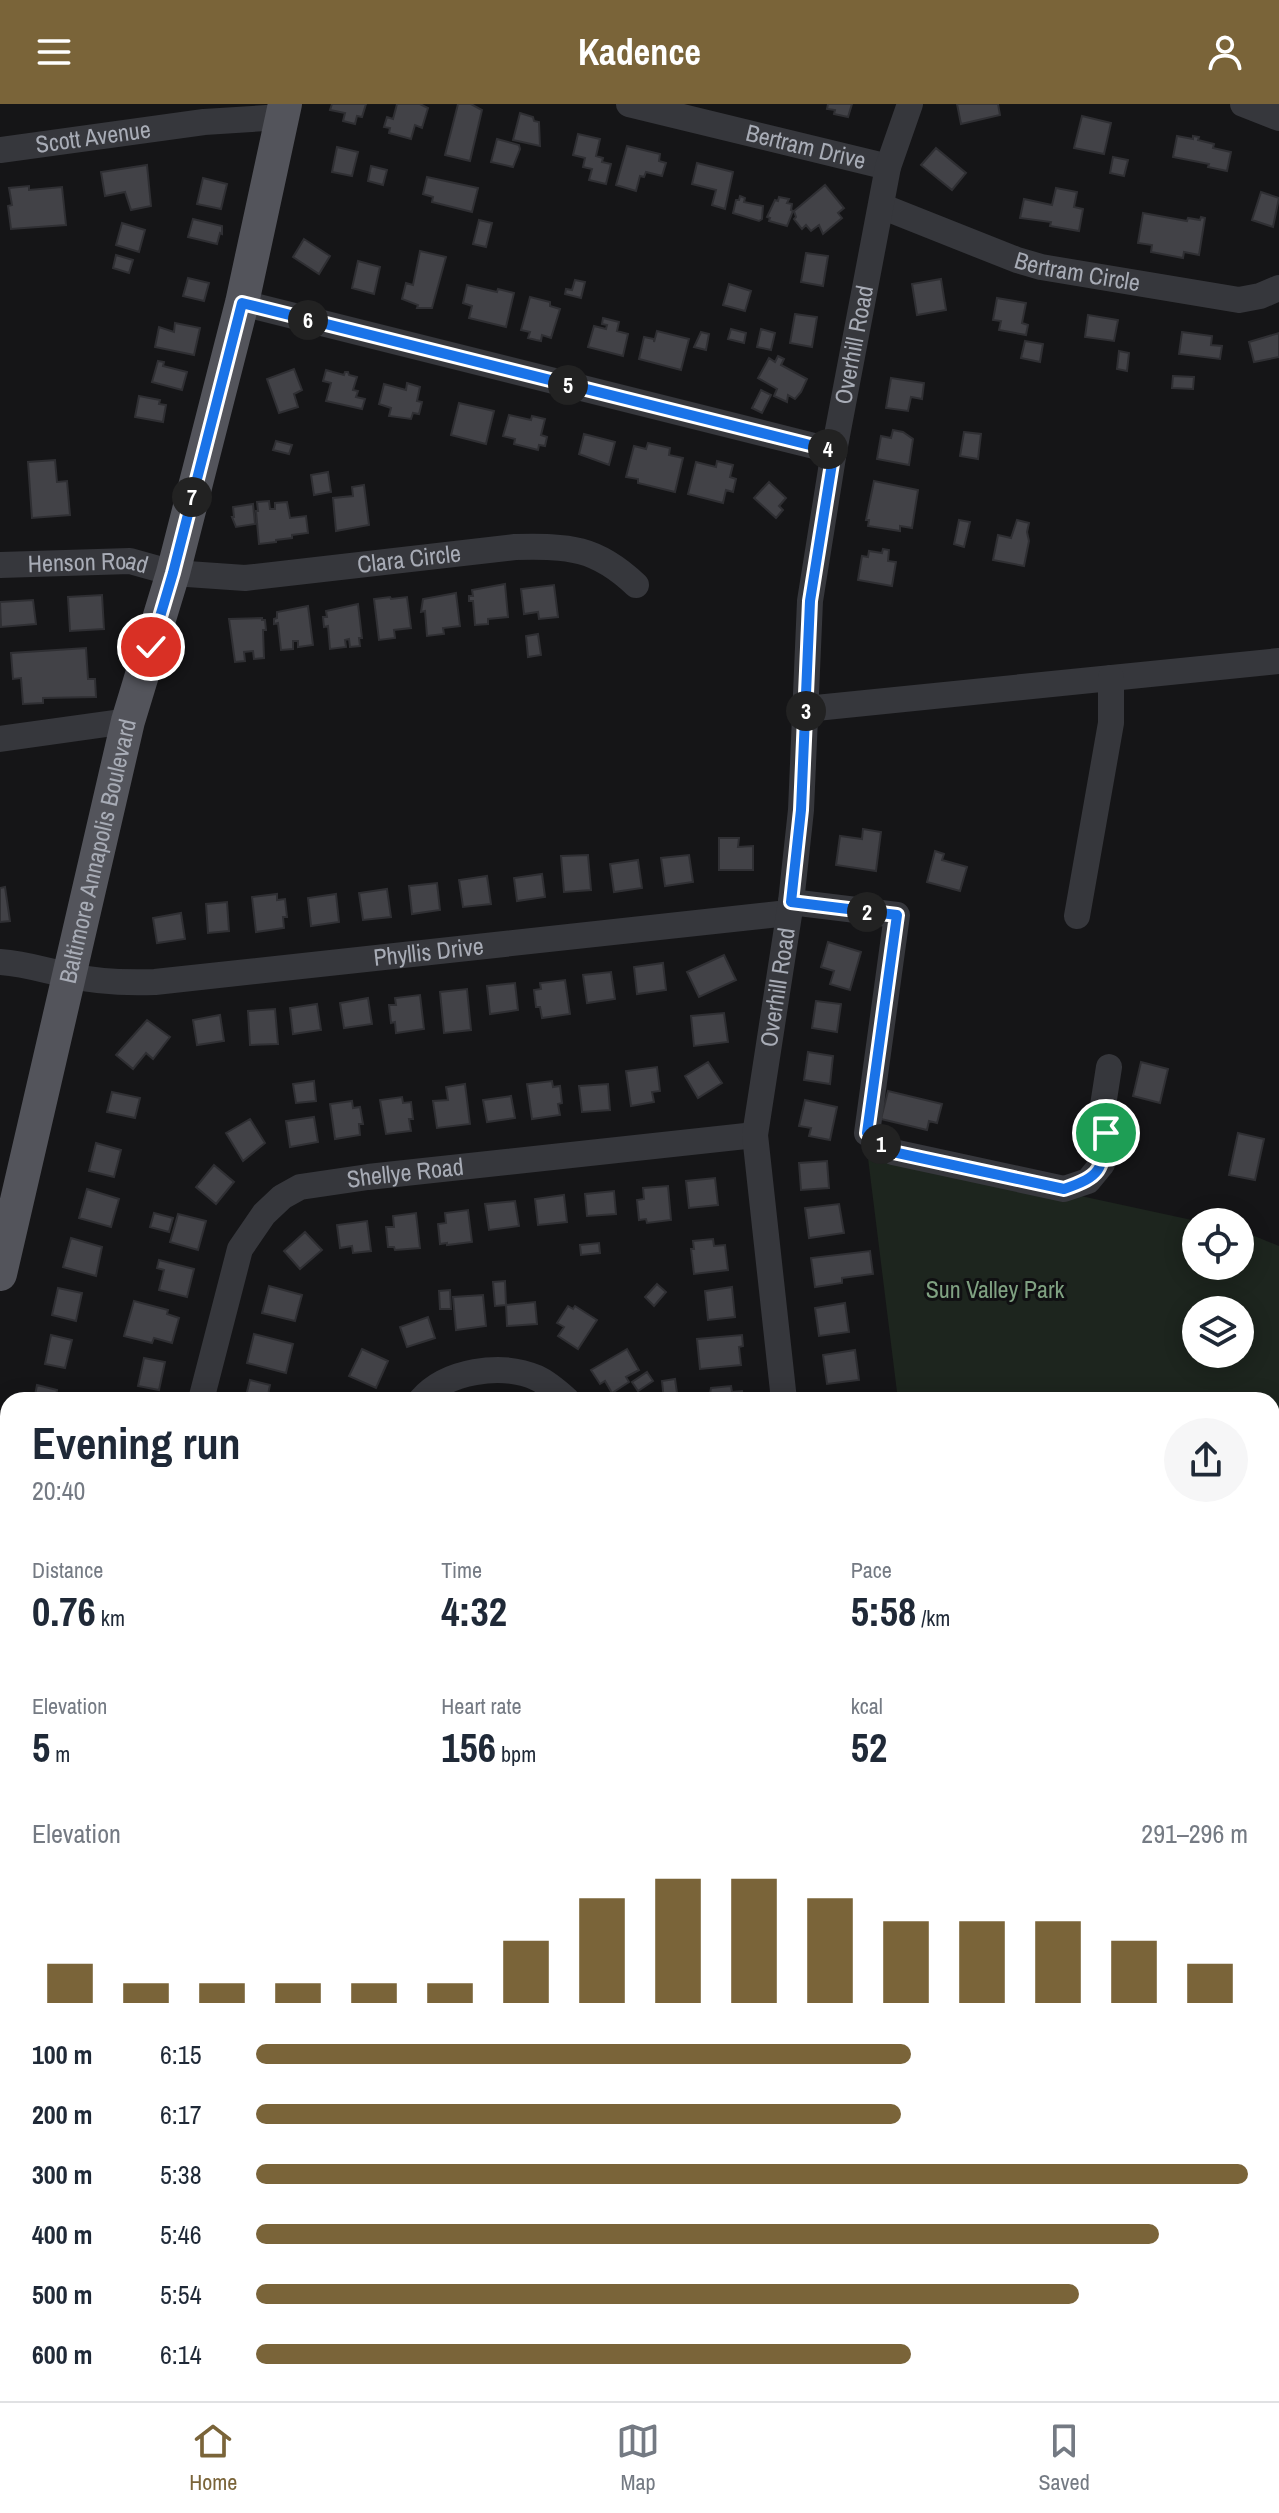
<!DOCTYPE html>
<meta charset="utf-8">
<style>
:root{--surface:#fff;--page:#f6f6f7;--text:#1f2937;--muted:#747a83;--line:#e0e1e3;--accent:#7a6439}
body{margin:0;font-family:"Archivo Narrow",sans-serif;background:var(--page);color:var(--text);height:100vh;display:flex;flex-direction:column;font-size:30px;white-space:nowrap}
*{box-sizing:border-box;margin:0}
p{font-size:26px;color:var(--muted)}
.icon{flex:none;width:44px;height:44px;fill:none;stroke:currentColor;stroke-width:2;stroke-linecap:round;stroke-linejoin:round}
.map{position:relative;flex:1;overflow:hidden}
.details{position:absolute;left:0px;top:1288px;width:1280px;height:1010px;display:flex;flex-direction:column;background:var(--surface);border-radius:24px 24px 0 0;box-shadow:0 4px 20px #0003}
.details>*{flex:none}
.tools{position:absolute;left:1182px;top:1104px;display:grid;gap:16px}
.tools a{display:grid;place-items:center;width:72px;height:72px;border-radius:50%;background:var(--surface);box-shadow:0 4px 20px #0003;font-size:40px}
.pin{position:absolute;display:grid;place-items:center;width:68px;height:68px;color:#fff;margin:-34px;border:4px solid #fff;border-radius:50%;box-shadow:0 2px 8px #0007}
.km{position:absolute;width:40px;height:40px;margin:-20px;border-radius:50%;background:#222;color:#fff;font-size:22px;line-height:40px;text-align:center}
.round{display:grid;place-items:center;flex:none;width:84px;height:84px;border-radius:42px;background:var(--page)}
.headline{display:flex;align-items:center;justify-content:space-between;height:136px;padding:0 32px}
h1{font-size:44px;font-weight:700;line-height:60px}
.stats{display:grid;grid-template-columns:repeat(3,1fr);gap:12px;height:136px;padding:8px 32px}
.stats div{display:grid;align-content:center}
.stats b{font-size:40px;font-weight:700}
.stats small{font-size:22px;font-weight:400}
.stats p{font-size:22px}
.chart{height:224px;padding:16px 32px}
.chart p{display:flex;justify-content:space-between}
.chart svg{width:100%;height:144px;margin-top:8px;stroke:var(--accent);stroke-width:6}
ul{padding:0 32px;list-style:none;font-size:26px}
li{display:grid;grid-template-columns:128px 96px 1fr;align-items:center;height:60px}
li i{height:20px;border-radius:10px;background:var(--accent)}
header{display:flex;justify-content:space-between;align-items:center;height:104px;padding:0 32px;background:var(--accent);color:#fff;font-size:36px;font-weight:700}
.dock{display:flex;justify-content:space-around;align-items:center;height:112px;border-top:2px solid var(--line);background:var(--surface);font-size:22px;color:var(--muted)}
.dock a{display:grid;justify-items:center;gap:4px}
.dock .selected{color:var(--accent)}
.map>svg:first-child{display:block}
.green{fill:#1d251e;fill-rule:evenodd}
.building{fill:#424247;stroke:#2f2f33;stroke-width:2}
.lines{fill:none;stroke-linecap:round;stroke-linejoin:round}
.minor{stroke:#36373c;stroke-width:26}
.major{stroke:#53545b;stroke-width:34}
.route-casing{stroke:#fff;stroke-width:16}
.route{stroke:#1a73e8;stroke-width:10}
.labels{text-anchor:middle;stroke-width:6;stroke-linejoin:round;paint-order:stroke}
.street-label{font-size:24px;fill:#a8acb6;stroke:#101012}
.park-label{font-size:24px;fill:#7fa181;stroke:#101012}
</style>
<header><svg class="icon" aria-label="menu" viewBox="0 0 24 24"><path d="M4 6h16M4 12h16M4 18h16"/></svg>Kadence<svg class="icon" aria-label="person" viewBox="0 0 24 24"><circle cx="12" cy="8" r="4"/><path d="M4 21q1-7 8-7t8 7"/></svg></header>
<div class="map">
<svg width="1279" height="2297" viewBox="0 0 1279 2297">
<rect width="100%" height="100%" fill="#151517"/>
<path class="green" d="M867 1046 1201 1118H1196V1162H1240V1126L1279 1142V2297H1218L1221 2290H1272V1296H898ZM1196 1206H1240V1250H1196Z
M602 2290H705V2297H601Z"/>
<path class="building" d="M332 0H366L362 13 357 12 355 20 343 17 345 9 330 6Z
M397 0H420L428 4 422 24 415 21 411 35 389 29 390 24 384 23 387 13 393 15Z
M458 0H471L482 6 470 57 445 51Z
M828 0H852L848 13 834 10 835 6 827 5Z
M957 0H998L1000 11 961 20Z
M520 9 533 13 534 17 539 18 540 42 513 36Z
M1082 12 1111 19 1104 50 1074 44Z
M578 30 600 35 596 52 603 54 602 58 611 60 606 80 589 76 592 65 583 63 585 54 573 51Z
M1177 32 1193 35V32L1199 33 1198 36 1214 40 1213 44 1231 48 1227 67 1208 63 1209 60 1173 53Z
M497 35 519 41 520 45 513 63 491 58Z
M627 42 660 50 659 57 666 59 662 72 646 68 644 73 640 72 636 87 616 81Z
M337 43 358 48 352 72 332 68Z
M936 44 966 69 952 86 921 61Z
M1113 53 1128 56 1124 72 1110 69Z
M697 59 733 68 725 105 712 101 716 86 692 80Z
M147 61 151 102 131 106 125 88 105 92 101 68Z
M371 62 387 66 383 81 368 77Z
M427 73 478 84 472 108 432 98 433 93 423 90Z
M203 74 227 80 221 105 197 100Z
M825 81 844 104 838 109 842 114 823 130 819 121 811 127 806 121 802 125 794 115 796 113 794 107Z
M29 82V86L62 83 66 121 11 125 8 102 12 101 9 84Z
M1056 84 1077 88 1074 103 1083 105 1079 127 1050 122 1051 118 1020 114 1024 95 1052 101Z
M1261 88 1279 94 1273 123 1252 116Z
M740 92 745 94 744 98 763 102 762 115 759 117 733 109 736 96H739Z
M779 93 789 95 787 99 792 100 791 106 793 107 787 122 769 117 770 114 767 113 775 96 778 97Z
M1143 109 1187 117 1188 114 1200 116 1201 113 1205 114 1199 151 1184 148 1183 154 1151 148 1152 141 1138 139Z
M193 115 222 122V130L220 129 217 140 188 133Z
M479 116 492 119 486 143 473 140Z
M122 119 145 126 139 148 116 141Z
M304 135 330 152 319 170 293 153Z
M420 147 446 153 432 204H417L418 201 402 195 406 179 413 181Z
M806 149 828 152 823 182 801 178Z
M116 151 133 156 129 169 113 164Z
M358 157 380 163 374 190 352 184Z
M188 174 209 179 204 197 183 192Z
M941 175 946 206 917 211 912 180Z
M575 176 585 178 581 194 565 190 566 185 572 186Z
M729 180 751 187 745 207 723 201Z
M467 181 497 188 498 185 514 189 506 223 469 214 472 202 463 199Z
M530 193 550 198V202L560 205 551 234 542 231 541 237 536 236 528 234 530 228 521 226Z
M997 194 1026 199 1022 219 1028 221 1026 231 999 226 1001 217 993 216Z
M795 210 817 213 812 243 790 239Z
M1088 211 1118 216 1114 237 1085 233Z
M603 214 619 218 617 227 628 230 623 252 588 243 594 222 606 225 607 221 602 220Z
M175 219 200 224 194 251 155 243 159 223 174 228Z
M731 225 746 229 744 239 728 235Z
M761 225 775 229 771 246 757 243Z
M657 227 689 235 681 266 639 255 644 233 654 235V238Z
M701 228 709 230 706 246 694 243Z
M1182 228 1212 232 1211 241 1222 242 1220 255 1179 250Z
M1279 229V253L1254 258 1249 238Z
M1025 237 1043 240 1040 258 1021 254Z
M1119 247 1129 249 1127 267 1117 265Z
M778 252 784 255 781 261 807 275 801 288 795 295 788 291 787 298 774 292 777 285 758 274 769 254 775 258Z
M158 257 164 258 163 262 187 268 182 286 152 278Z
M294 265 302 286 294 290 298 303 279 309 267 275Z
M326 266 344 271 345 268H348L349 271 357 273 353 286 358 287 356 293 365 295 362 305 326 297 331 279 323 277Z
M1173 272 1194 273 1193 285 1172 284Z
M891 274 924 279 922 295 911 293 908 307 886 304Z
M407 279 420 283 417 297 422 298 419 310 413 309 411 315 389 312 391 304 379 300 384 280 406 286Z
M761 286 771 291 762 309 752 304Z
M139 292 160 296 159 300 166 301 163 318 135 313Z
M459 299 494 307 486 340 451 331Z
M509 311 531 316 532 312 545 315 541 331 547 333 545 342 539 341 538 346 514 340 515 335 503 332Z
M893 326 903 328 913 335 909 361 877 355 881 332 891 334Z
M964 328 981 330 978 355 960 352Z
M584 330 615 338 609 361 579 350Z
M276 337 292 341 289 350 273 346Z
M648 339 670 344 669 351 683 354 675 388 638 379V375L626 373 634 342 646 345Z
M55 356 57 378 67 377 70 411 32 414 28 358Z
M717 357 733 361 730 373 736 375 733 388 726 386 723 399 688 390 696 358 716 363Z
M328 368 331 388 314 391 311 371Z
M874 377 918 386 912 424 900 422V427L868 422 869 416H866Z
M769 378 786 394 779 402 783 406 776 414 754 394Z
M364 381 369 421 336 427 333 394 353 392 352 383Z
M269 397 270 405H275V399L287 398 290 414 306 412 308 429 292 431V434L276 436V438L259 440 256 407H258L257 398Z
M253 400 255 420 236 423 232 413H234L233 403Z
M959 416 970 418 964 443 954 440Z
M1017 416 1029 419 1027 428 1029 437 1024 462 993 456 998 431 1011 434Z
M883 445 889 446 888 457 896 458 892 482 858 476 862 452 868 453 869 447 882 449Z
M505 480 508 513 488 515V520L475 521 473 497H469V492H473L472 486Z
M554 481 558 513 539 515 538 508 524 510 521 485Z
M456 489 460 522 443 524 444 530 427 532 425 507 421 508 423 495Z
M102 491 104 525 70 527 68 493Z
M390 493 391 495 407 493 411 524 394 526 395 534 379 536 374 495Z
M33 496 36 520 1 523 0 498Z
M358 500 362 534H359L360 542 350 543 349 535 345 536 346 543 330 545 328 522 324 523 323 513H327L326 507Z
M308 502 313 541 298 543V537H293V545L281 546 278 519 274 520V515L277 514V508Z
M262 514V516H265L266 526H263L264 554 254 555 253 547 244 548 245 557 235 558 229 515Z
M538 530 541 551 528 553 526 532Z
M86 544 88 575H95L96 593 43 594V599L23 600 21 574 13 575 11 549Z
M863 725 881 728 876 767 836 761 840 732 862 735Z
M719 734H739L738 743 753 742V766H719Z
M935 747 944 750 942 756 967 763 960 787 927 778Z
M588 751 591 786 564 788 561 752Z
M689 751 693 778 665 782 661 754Z
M638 756 642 784 614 788 610 760Z
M542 770 545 793 517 797 514 774Z
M487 772 491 800 463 803 459 776Z
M437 779 440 806 412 810 409 782Z
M5 783 10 817 0 818V784Z
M387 785 391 813 363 816 359 789Z
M277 790V796L285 795 287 813H283L284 824 256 828 252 793Z
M336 790 339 818 311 822 308 794Z
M227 798 229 827 208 829 206 800Z
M181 809 185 835 157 839 153 814Z
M828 838 861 848 850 886 830 880 834 867 821 863Z
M724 851 736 876 699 893 687 868Z
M663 859 666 886 637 890 634 863Z
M611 868 615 895 587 899 583 871Z
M565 876 570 910 542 914 540 903H536L534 886 541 885 540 879Z
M515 879 518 906 490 910 487 882Z
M467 885 471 926 444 929 440 888Z
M420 891 424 925 396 929 395 918 391 919 389 901H396L395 894Z
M368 894 372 920 344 924 340 899Z
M816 897 841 900 837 928 812 924Z
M317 900 321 926 293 930 290 904Z
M275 905 278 940 250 941 248 907Z
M724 909 728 938 694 942 691 912Z
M220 911 224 937 197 941 193 916Z
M147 916 170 933 153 955 146 949 133 965 116 951Z
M808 948 833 952 830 980 804 976Z
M708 958 722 979 698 994 685 972Z
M1141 958 1168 965 1160 999 1133 992Z
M657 963 660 987 652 988 654 998 631 1002 626 967Z
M314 977 316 997 296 999 293 980Z
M552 977 553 983 560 982 562 999 558 1000 560 1011 532 1015 527 980Z
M465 980 470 1020 437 1024 433 997 448 996 446 983Z
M608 980 610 1006 582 1008 579 982Z
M888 987 942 1000 937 1019 929 1017 927 1026 881 1015Z
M112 988 140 994 135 1014 107 1008Z
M511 992 515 1014 487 1018 483 996Z
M402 993 403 999 411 998 413 1015H409L411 1027 386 1030 380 996Z
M805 996 837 1003 830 1036 809 1032 811 1024 799 1022Z
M352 997 353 1004 360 1003 363 1020H359L360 1031 335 1035 330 1000Z
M314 1013 318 1038 290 1043 286 1017Z
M250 1015 265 1039 243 1057 226 1029Z
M1238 1029 1264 1035 1255 1076 1229 1071Z
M96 1039 121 1046 114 1073 89 1067Z
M827 1057 829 1084 801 1086 799 1059Z
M214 1061 234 1078 216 1100 196 1083Z
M715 1074 718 1101 689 1104 686 1077Z
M668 1082 671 1116 647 1119 646 1115 639 1116 637 1096 644 1095 643 1084Z
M87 1085 119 1095 111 1123 79 1114Z
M614 1087 616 1110 587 1112 585 1090Z
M564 1091 567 1118 538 1121 535 1095Z
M515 1097 519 1122 489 1126 485 1100Z
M839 1100 844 1129 809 1134 805 1104Z
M468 1106 472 1138 447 1141V1139L440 1140 438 1120 446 1119 445 1109Z
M154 1109 173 1114 169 1128 150 1123Z
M416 1109 420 1144 395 1146 394 1143H388L386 1123H394L393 1112Z
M178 1110 206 1117 198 1146 170 1138Z
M367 1117 371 1147 353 1149 352 1142 340 1144 337 1121Z
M305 1128 322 1146 300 1165 284 1147Z
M71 1134 102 1143 96 1172 63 1163Z
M713 1135 714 1142 725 1141 728 1166 694 1170 691 1145H694L693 1137Z
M599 1139 600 1149 581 1151 580 1141Z
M870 1147 873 1170 842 1174V1179L815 1183 811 1154Z
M159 1156 194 1165 187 1193 159 1186 164 1166 157 1164Z
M505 1177 506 1201 495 1202 493 1178Z
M657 1180 666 1188 654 1202 645 1193Z
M269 1182 302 1191 295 1217 262 1209Z
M732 1183 735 1213 708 1216 705 1187Z
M58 1184 82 1189 76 1217 52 1211Z
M450 1186 451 1205H440L439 1187Z
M483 1191 486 1222 456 1226 453 1193Z
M134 1197 168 1206 167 1210 179 1214 172 1239 154 1234 152 1239 124 1232Z
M535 1198 537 1220 507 1222 506 1201Z
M845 1199 849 1228 819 1232 815 1204Z
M568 1202 573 1205 575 1202 597 1216 578 1245 558 1232 564 1223 557 1219Z
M428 1213 435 1234 407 1243 400 1223Z
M254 1230 293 1240 286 1269 247 1259Z
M51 1231 72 1236 65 1264 45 1260Z
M742 1231 743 1242 739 1243 741 1261 700 1265 697 1235Z
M362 1245 388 1257 376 1284 349 1272Z
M627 1245 639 1266 626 1273 629 1278 612 1289 605 1277 600 1280 591 1266Z
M855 1246 859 1276 827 1280 823 1251Z
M144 1254 165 1258 159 1286 138 1282Z
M647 1268 653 1277 638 1287 632 1278Z
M675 1275 678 1296H664L662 1277Z
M250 1276 270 1281 267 1296H245Z
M37 1281 57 1286 55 1296H34Z
M731 1282 732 1288 742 1287 743 1296H709L711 1284Z
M4 1416 8 1417V1444L0 1442Z
M0 1469 8 1471V1487L4 1500 0 1499Z
M1 1797 8 1799V1832L3 1831 6 1820 0 1818Z
M0 1840 8 1842V1884L0 1882Z
M8 2240V2274L0 2277V2243Z
M1034 2290H1070L1068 2297H1032Z"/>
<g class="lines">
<g class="minor">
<path id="s1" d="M629 0 888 63"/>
<path d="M1243 0 1279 14"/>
<path id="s2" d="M0 46 204 18 282 13"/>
<path id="s3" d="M881 102 1017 156 1041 163 1239 196 1260 192 1279 184"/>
<path d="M242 199 834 347"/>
<path id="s4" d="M0 461 130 457 173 469 245 474 515 443C569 442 596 443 636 481"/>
<path d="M806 605 1279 557"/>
<path d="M0 635 128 617"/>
<path d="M791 798 897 811 867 1029 893 1048 1064 1085 1088 1077 1102 1060 1106 1029 1102 1008 1109 963"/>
<path d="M1077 812 1111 619V574"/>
<path id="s5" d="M0 858C26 860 43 866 68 871 96 878 126 879 155 878L788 809"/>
<path id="s6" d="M201 1296 240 1145 264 1110 282 1093 300 1083 368 1073 755 1031"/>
<path d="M421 1296C446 1267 501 1258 537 1274 548 1279 558 1288 567 1296"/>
<path id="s7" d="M784 1296 755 1031 791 798 801 706 810 497 834 347 888 63 910 0"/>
<path d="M0 1546 8 1548"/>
<path d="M0 2197 8 2194"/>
<path d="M493 2297 494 2290"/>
<path d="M962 2297 964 2290"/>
</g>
<path class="major" id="s8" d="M0 1170 128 617 173 469 242 199 285 0"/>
</g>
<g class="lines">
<g class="route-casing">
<path id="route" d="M151 543 173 469 242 199 834 347 810 497 801 706 791 798 897 811 867 1029 893 1048 1064 1085C1101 1072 1102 1067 1106 1029"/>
</g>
<use href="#route" class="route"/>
</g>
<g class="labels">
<g class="street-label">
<text dy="8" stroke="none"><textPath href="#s2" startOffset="94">Scott Avenue</textPath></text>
<text dy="8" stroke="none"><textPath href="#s1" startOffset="182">Bertram Drive</textPath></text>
<text dy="8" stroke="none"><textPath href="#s3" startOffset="208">Bertram Circle</textPath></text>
<text dy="8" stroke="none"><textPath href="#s7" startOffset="1064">Overhill Road</textPath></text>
<text dy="8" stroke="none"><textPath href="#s4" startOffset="412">Clara Circle</textPath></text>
<text dy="8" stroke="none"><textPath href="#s4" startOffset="88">Henson Road</textPath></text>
<text dy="8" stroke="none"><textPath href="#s8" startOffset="434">Baltimore Annapolis Boulevard</textPath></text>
<text dy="8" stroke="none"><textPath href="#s5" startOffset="432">Phyllis Drive</textPath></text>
<text dy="8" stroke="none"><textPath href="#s7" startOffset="416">Overhill Road</textPath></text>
<text dy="8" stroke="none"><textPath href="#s6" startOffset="350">Shellye Road</textPath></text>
</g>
<g class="park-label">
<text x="995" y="1194">Sun Valley Park</text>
</g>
</g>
</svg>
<div class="tools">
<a><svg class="icon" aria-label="locate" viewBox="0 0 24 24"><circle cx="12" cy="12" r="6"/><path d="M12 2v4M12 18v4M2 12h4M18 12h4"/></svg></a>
<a><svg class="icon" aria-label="layers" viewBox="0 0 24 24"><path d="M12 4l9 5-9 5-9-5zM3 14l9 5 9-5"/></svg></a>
</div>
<div class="pin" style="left:1106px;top:1029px;background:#1e9e55"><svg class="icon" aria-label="arrive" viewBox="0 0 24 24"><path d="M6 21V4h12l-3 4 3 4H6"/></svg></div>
<div class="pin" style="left:151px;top:543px;background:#d93025"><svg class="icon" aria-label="check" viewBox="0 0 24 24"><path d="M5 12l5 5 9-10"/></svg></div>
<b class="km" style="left:881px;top:1040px">1</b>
<b class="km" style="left:867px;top:808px">2</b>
<b class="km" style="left:806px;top:607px">3</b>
<b class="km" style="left:828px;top:345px">4</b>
<b class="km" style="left:568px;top:281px">5</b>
<b class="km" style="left:308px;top:216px">6</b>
<b class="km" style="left:192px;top:393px">7</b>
<section class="details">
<div class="headline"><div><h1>Evening run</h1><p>20:40</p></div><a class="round"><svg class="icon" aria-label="share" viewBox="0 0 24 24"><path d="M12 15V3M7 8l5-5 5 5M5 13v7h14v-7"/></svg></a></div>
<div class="stats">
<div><p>Distance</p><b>0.76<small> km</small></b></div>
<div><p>Time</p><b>4:32</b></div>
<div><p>Pace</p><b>5:58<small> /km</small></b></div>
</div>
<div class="stats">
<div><p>Elevation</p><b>5<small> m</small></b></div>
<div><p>Heart rate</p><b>156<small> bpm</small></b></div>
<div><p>kcal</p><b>52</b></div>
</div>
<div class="chart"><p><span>Elevation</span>291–296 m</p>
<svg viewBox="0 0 160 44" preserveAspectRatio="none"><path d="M5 44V32M15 44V38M25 44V38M35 44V38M45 44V38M55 44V38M65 44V25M75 44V12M85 44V6M95 44V6M105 44V12M115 44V19M125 44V19M135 44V19M145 44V25M155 44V32"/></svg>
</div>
<ul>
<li><b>100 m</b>6:15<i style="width:66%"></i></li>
<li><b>200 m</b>6:17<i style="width:65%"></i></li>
<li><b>300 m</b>5:38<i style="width:100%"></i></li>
<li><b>400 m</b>5:46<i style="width:91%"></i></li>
<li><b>500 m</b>5:54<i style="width:83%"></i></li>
<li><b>600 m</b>6:14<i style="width:66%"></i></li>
</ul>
</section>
</div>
<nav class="dock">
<a class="selected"><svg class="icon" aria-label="home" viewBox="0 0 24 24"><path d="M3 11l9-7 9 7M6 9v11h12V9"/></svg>Home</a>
<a><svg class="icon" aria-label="map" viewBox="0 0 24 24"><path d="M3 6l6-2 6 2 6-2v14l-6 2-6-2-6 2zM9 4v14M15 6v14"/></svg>Map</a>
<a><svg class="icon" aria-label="saved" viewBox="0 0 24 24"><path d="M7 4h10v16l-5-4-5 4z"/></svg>Saved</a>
</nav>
